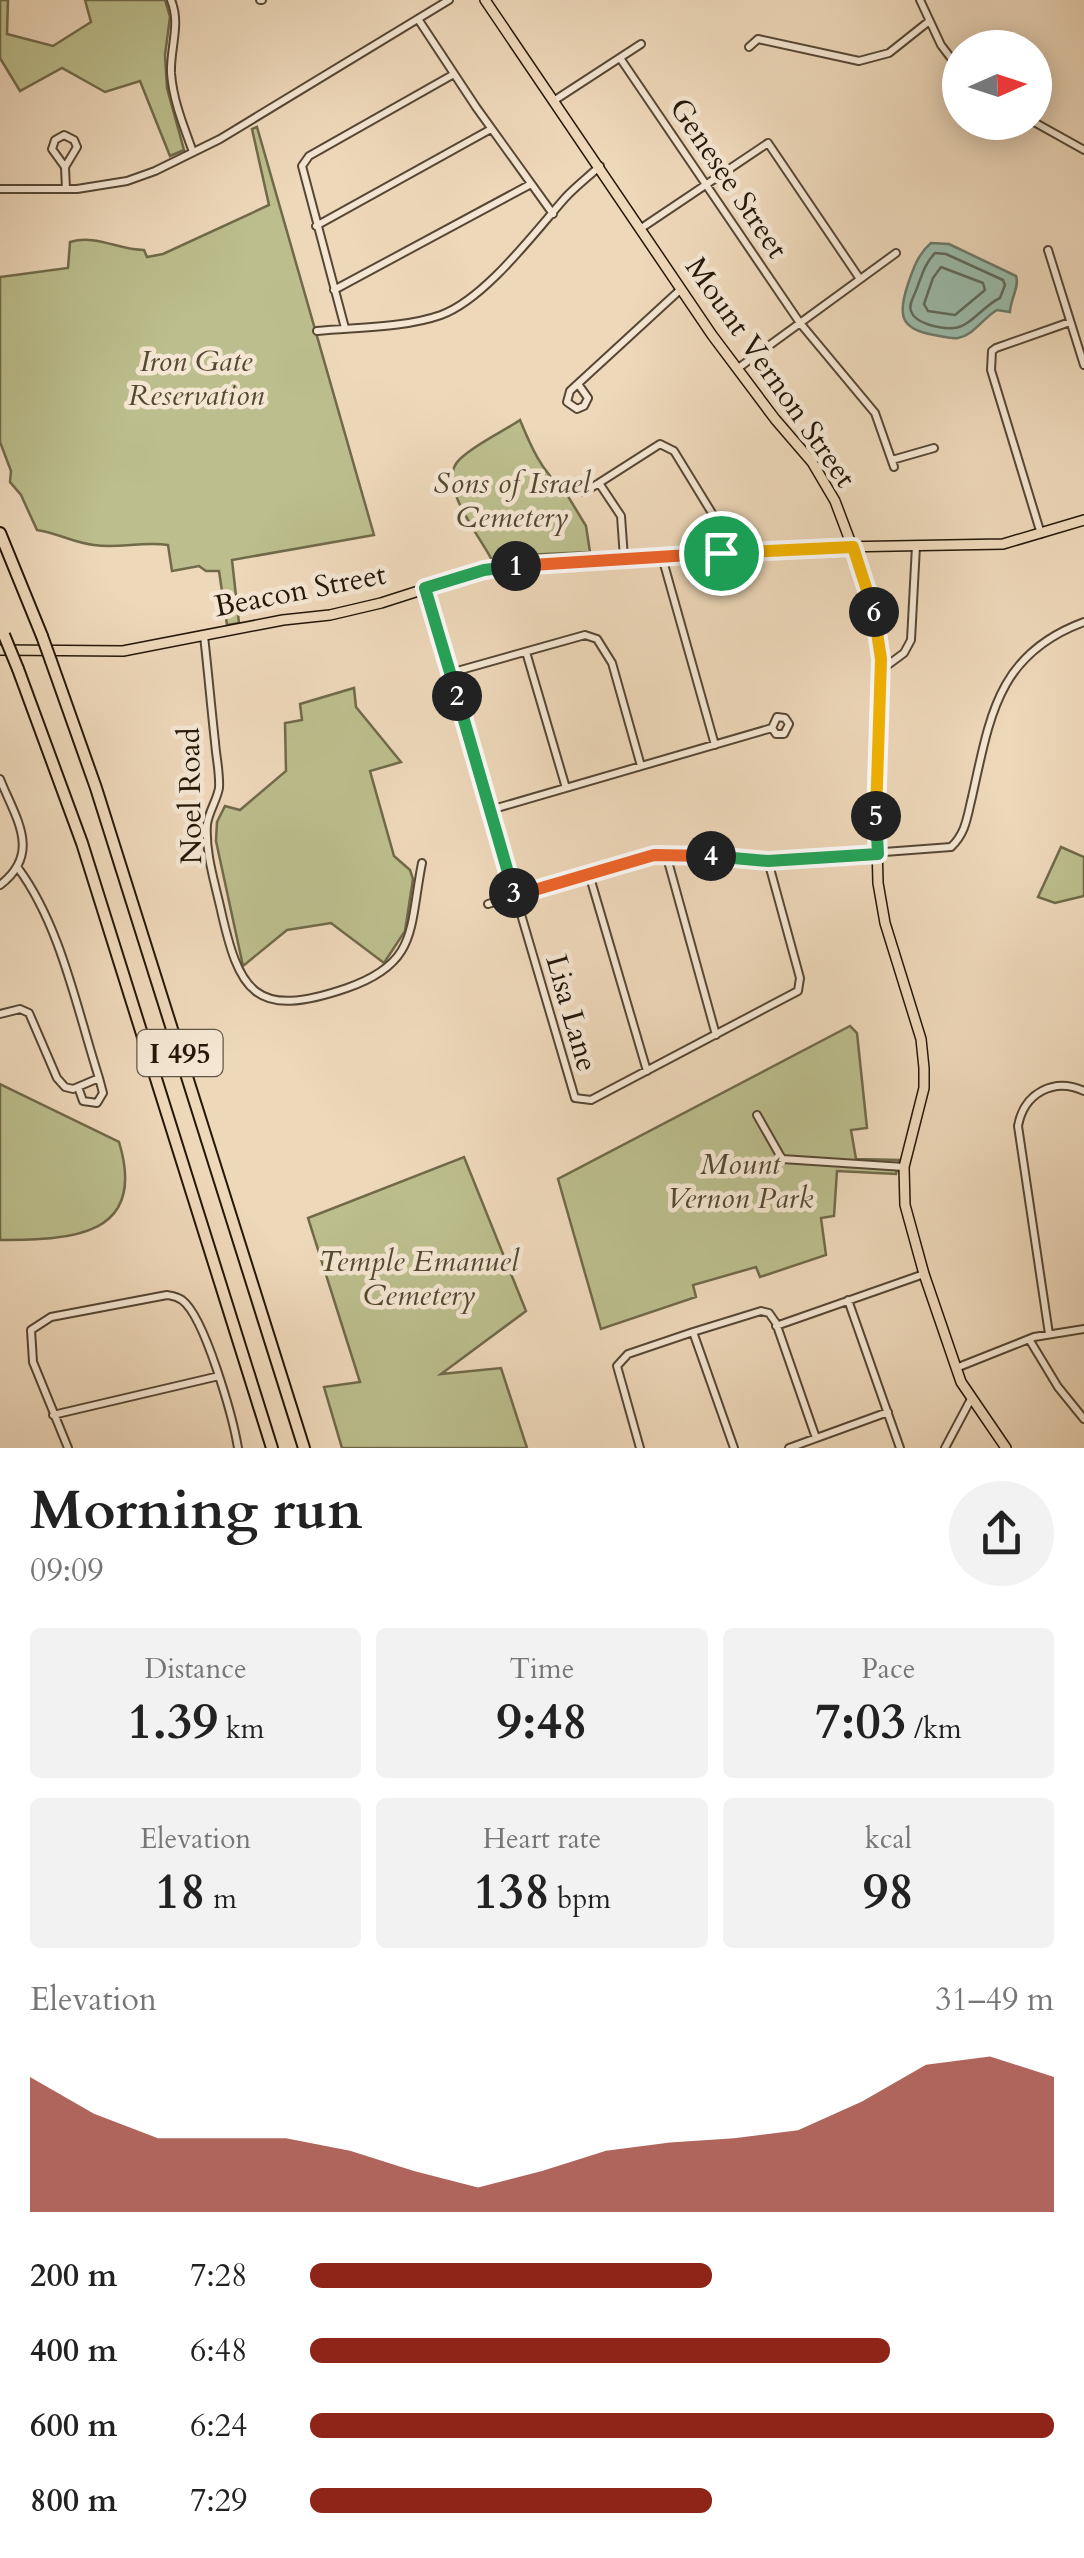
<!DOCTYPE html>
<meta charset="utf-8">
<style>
:root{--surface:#fff;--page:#f2f2f2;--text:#222;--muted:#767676;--accent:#8f2418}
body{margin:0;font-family:Cardo,serif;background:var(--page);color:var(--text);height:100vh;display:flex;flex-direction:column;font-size:38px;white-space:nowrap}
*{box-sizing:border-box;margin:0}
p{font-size:32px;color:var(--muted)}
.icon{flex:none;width:55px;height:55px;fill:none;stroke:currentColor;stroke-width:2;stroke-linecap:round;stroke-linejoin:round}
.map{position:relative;height:1448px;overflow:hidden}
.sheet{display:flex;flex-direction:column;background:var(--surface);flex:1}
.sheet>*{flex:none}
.needle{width:65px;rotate:87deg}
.controls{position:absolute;left:942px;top:30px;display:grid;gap:20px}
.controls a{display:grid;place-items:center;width:110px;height:110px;border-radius:50%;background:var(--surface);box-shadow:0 5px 25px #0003;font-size:50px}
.pin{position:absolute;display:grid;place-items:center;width:85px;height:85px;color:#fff;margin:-42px;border:5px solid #fff;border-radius:50%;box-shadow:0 2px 10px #0007}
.km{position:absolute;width:50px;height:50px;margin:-25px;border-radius:50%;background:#222;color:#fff;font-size:28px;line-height:50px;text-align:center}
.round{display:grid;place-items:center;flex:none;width:105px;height:105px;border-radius:52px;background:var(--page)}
.summary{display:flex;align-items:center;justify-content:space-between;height:170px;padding:0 30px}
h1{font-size:55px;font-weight:700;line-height:75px}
.stats{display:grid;grid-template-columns:repeat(3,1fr);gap:15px;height:170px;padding:10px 30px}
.stats div{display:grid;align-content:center;border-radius:10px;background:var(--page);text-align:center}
.stats b{font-size:50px;font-weight:700}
.stats small{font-size:28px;font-weight:400}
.stats p{font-size:28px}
.chart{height:280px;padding:20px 30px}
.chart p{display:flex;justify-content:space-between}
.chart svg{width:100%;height:180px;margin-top:10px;fill:var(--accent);opacity:.7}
ul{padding:0 30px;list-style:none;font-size:32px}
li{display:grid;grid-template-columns:160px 120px 1fr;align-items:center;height:75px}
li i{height:25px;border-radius:12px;background:var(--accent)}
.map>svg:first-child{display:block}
.green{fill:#bcbe8d;stroke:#706a4a;stroke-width:2.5}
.water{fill:#9abbab;stroke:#6b796a;stroke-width:2.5}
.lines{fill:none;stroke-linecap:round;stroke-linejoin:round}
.shore{stroke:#5f695a;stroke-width:2.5}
.minor-casing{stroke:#564734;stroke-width:10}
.major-casing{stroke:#241708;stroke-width:12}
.highway-casing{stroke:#241708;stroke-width:14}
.minor{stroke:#f4e6d2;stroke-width:6}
.major{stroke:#eed8ba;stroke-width:9}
.highway{stroke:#eed8ba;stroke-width:10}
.highway-bridge-casing{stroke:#241708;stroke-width:14;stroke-linecap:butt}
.highway-bridge{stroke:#eed8ba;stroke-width:10}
.split-1-casing{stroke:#fff;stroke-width:20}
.split-2-casing{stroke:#fff;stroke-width:20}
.split-3-casing{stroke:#fff;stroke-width:20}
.split-4-casing{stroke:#fff;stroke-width:20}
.split-5-casing{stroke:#fff;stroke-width:20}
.split-6-casing{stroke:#fff;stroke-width:20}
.split-7-casing{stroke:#fff;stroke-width:20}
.split-1{stroke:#f0652b;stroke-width:12}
.split-2{stroke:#22a559;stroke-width:12}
.split-3{stroke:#22a559;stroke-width:12}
.split-4{stroke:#f0652b;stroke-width:12}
.split-5{stroke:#22a559;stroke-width:12}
.split-6{stroke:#f5b400;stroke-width:12}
.split-7{stroke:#f5b400;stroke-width:12}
.labels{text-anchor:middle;stroke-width:9;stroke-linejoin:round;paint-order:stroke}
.shield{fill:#f4e6d2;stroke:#625545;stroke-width:2.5}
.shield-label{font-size:28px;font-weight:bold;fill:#241708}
.street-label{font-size:30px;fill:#241708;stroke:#f4e6d2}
.park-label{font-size:30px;font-style:italic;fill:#524930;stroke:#f4e6d2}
</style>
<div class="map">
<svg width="1084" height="1448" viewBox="0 0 1084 1448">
<rect width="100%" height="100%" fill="#eed8ba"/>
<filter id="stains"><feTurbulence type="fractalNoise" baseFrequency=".002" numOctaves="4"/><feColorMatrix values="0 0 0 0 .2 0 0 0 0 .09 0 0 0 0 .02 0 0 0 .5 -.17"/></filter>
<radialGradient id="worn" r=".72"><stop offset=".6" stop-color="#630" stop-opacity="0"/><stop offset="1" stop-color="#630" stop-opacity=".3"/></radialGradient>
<path class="green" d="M0 0H8L7 34 53 46 91 22 85 0H165L170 17 165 55 167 88 184 150 170 156 140 81 105 92 62 68 20 91 0 58Z
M257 127 374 535 232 560 239 623 227 625 219 571H206L199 566 172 571 168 545C143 541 118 549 94 545 75 543 57 533 37 530L21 495 10 482 11 471 0 442V277L68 268 70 242C96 234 118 250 144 250L147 257 163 254 269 205 252 129Z
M520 420C530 444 542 473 563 488L586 526 590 552 523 555 493 562C481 537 434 482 460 459 477 443 501 433 520 420Z
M354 688 356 707 401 762 370 771 394 856 410 870 413 879 405 931 384 963 331 923 287 930 243 966 216 841 217 822 225 806 240 810 286 771 285 723 302 720 300 704Z
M1061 847 1084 857V896L1055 903 1038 897Z
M850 1026 857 1033 867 1128 851 1130 856 1159 899 1160 896 1174 837 1171 834 1216 821 1218 826 1255 760 1277 756 1267 693 1285 696 1297 601 1329 558 1179Z
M0 1084 119 1142C148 1237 71 1240 0 1240Z
M464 1157 526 1311 441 1374 501 1368 527 1448H342L324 1387 360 1382 308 1218Z"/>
<path class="water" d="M931 243 949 244 1016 276C1020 286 1010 300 1010 312L997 310C983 318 974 335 958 338 951 339 941 336 934 335 899 329 898 314 908 284 913 269 918 254 931 243Z"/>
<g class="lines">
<path class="shore" d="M935 253 946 254 1003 280 1005 285 1000 298C984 305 970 327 954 328 941 329 915 324 911 311 908 304 915 295 917 288 922 275 925 263 935 253Z
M941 267 983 283 985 290 955 315 928 311 924 304 933 278Z"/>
<g class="minor-casing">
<path id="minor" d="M171 0C181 24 170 48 171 73 173 101 184 127 193 152
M260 0H262
M920 0 941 45 960 70
M418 19 476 107 553 214
M749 47 758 39 859 61 889 53 928 22
M620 58 800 323 875 413 894 467
M555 100 641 44
M1034 122 1084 150
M65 167 77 147 74 140 64 135 55 140 52 149 65 167 66 189
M0 189H77L127 181 155 171 220 139 449 0
M316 226 491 129
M640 229 768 143 860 279
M1048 250 1084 365
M334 290 531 184
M345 328 302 166 309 156 454 74
M317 331C357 327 404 328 441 315 485 299 534 233 565 198 575 187 588 177 600 166
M737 369 896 253
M578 384 588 398 584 406 577 409 567 402 570 391 681 289
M892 460 934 448
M584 492 599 483
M1041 534 991 370 992 351 996 348 1070 322
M662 557 715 745
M624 558 621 516 599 483 660 444 674 451 715 518 721 553
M425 588 575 1098 591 1100 798 991 800 978 768 861
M204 636C208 671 211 706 215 742 216 757 220 773 219 788 217 800 209 811 207 824 205 851 214 880 220 906 239 992 254 1020 347 988 419 963 409 928 422 863
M526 652 566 788
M881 670 904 653 911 640 916 546
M450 673 585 635 597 639 612 663 641 766
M0 779C16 819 42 853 0 885
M490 810 772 728 777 717 785 718 789 724 784 734H776L772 728
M666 854 716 1035
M589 874 647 1071
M488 904 653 855 694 854 764 861 951 847C966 833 967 817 972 797 990 717 997 654 1084 622
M0 1014 20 1009 29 1013 57 1078 65 1087 73 1089 99 1078C77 1010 61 926 18 868
M78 1087 83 1101 97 1103 103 1093 99 1078
M757 1115 782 1159 904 1167
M848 1300 900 1448
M776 1326 924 1274
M1049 1334 1018 1126C1024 1093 1054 1077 1084 1091
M1029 1339 1058 1387 1084 1419
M956 1368 1034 1337 1084 1329
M53 1415 219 1376
M68 1448 33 1362 31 1330 51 1317 167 1295C173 1296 176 1296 182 1300 205 1317 233 1418 238 1448
M640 1448 617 1366 628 1354 693 1332
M734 1448 693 1332 761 1311 769 1313 776 1323 816 1438
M789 1448 888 1412
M945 1448 971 1399"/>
</g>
<g class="major-casing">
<path id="major" d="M485 0 712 335 775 419 812 462 835 501 864 578 880 639 876 805 878 883 885 923 921 1039 924 1068V1088L904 1167 905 1205 924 1274 961 1382 1006 1448
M0 650 123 651 283 620 330 615 381 603 484 570 516 566 840 547 1003 544 1084 520"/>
</g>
<g class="highway-casing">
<path id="highway" d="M0 533 42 636
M51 661 96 788 304 1448
M18 669 82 843 272 1448"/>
</g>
<use href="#minor" class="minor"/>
<use href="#major" class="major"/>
<use href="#highway" class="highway"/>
<g class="highway-bridge-casing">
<path id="highway-bridge" d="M4 635 18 669
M42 636 51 661"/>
</g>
<use href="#highway-bridge" class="highway-bridge"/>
</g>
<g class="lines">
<g class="split-1-casing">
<path id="split-1" d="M516 566 721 553"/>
</g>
<g class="split-2-casing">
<path id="split-2" d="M457 696 425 588 484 570 516 566"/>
</g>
<g class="split-3-casing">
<path id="split-3" d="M457 696 514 893"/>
</g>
<g class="split-4-casing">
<path id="split-4" d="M514 893V896L654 855 711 856"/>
</g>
<g class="split-5-casing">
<path id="split-5" d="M711 856 768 861 878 854 876 816"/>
</g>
<g class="split-6-casing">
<path id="split-6" d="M874 612 881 659 876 816"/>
</g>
<g class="split-7-casing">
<path id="split-7" d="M721 553 853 547 874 612"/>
</g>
<use href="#split-1" class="split-1"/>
<use href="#split-2" class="split-2"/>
<use href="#split-3" class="split-3"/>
<use href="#split-4" class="split-4"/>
<use href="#split-5" class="split-5"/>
<use href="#split-6" class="split-6"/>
<use href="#split-7" class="split-7"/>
</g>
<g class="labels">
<rect class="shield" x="137.5" y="1030" width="85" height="46" rx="8"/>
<g class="shield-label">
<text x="180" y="1063">I 495</text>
</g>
<g class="street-label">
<text transform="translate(729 178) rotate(56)" y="10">Genesee Street</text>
<text transform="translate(771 372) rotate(55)" y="10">Mount Vernon Street</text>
<text transform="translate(300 590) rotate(-11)" y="10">Beacon Street</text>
<text transform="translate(190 796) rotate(-91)" y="10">Noel Road</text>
<text transform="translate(572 1013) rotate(74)" y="10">Lisa Lane</text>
</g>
<g class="park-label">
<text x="196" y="371">Iron Gate<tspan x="196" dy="34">Reservation</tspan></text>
<text x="512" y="493">Sons of Israel<tspan x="512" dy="34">Cemetery</tspan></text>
<text x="740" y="1174">Mount<tspan x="740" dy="34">Vernon Park</tspan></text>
<text x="419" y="1271">Temple Emanuel<tspan x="419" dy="34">Cemetery</tspan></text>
</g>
</g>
<rect width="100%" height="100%" filter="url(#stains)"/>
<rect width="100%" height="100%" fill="url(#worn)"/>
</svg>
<div class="controls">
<a><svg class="needle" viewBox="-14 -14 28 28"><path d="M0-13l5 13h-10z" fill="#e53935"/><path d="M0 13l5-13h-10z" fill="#767676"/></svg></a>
</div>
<div class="pin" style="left:721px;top:553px;background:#1e9e55"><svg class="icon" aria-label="arrive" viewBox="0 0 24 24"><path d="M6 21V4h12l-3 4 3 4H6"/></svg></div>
<b class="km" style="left:516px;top:566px">1</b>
<b class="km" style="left:457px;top:696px">2</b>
<b class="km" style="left:514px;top:893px">3</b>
<b class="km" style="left:711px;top:856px">4</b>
<b class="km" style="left:876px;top:816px">5</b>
<b class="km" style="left:874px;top:612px">6</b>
</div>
<section class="sheet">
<div class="summary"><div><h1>Morning run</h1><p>09:09</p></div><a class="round"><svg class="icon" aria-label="share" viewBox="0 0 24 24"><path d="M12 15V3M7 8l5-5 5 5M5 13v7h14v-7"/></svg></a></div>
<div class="stats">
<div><p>Distance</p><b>1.39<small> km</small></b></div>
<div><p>Time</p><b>9:48</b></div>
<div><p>Pace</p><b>7:03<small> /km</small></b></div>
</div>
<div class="stats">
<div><p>Elevation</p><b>18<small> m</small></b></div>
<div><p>Heart rate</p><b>138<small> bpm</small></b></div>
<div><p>kcal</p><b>98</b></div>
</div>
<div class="chart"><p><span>Elevation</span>31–49 m</p>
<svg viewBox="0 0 160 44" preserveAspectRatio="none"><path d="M0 44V11L10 20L20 26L30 26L40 26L50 29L60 34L70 38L80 34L90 29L100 27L110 26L120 24L130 17L140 8L150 6L160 11V44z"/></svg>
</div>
<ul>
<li><b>200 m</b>7:28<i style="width:54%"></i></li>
<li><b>400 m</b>6:48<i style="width:78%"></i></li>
<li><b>600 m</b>6:24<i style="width:100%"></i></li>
<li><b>800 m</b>7:29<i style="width:54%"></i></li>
</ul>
</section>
